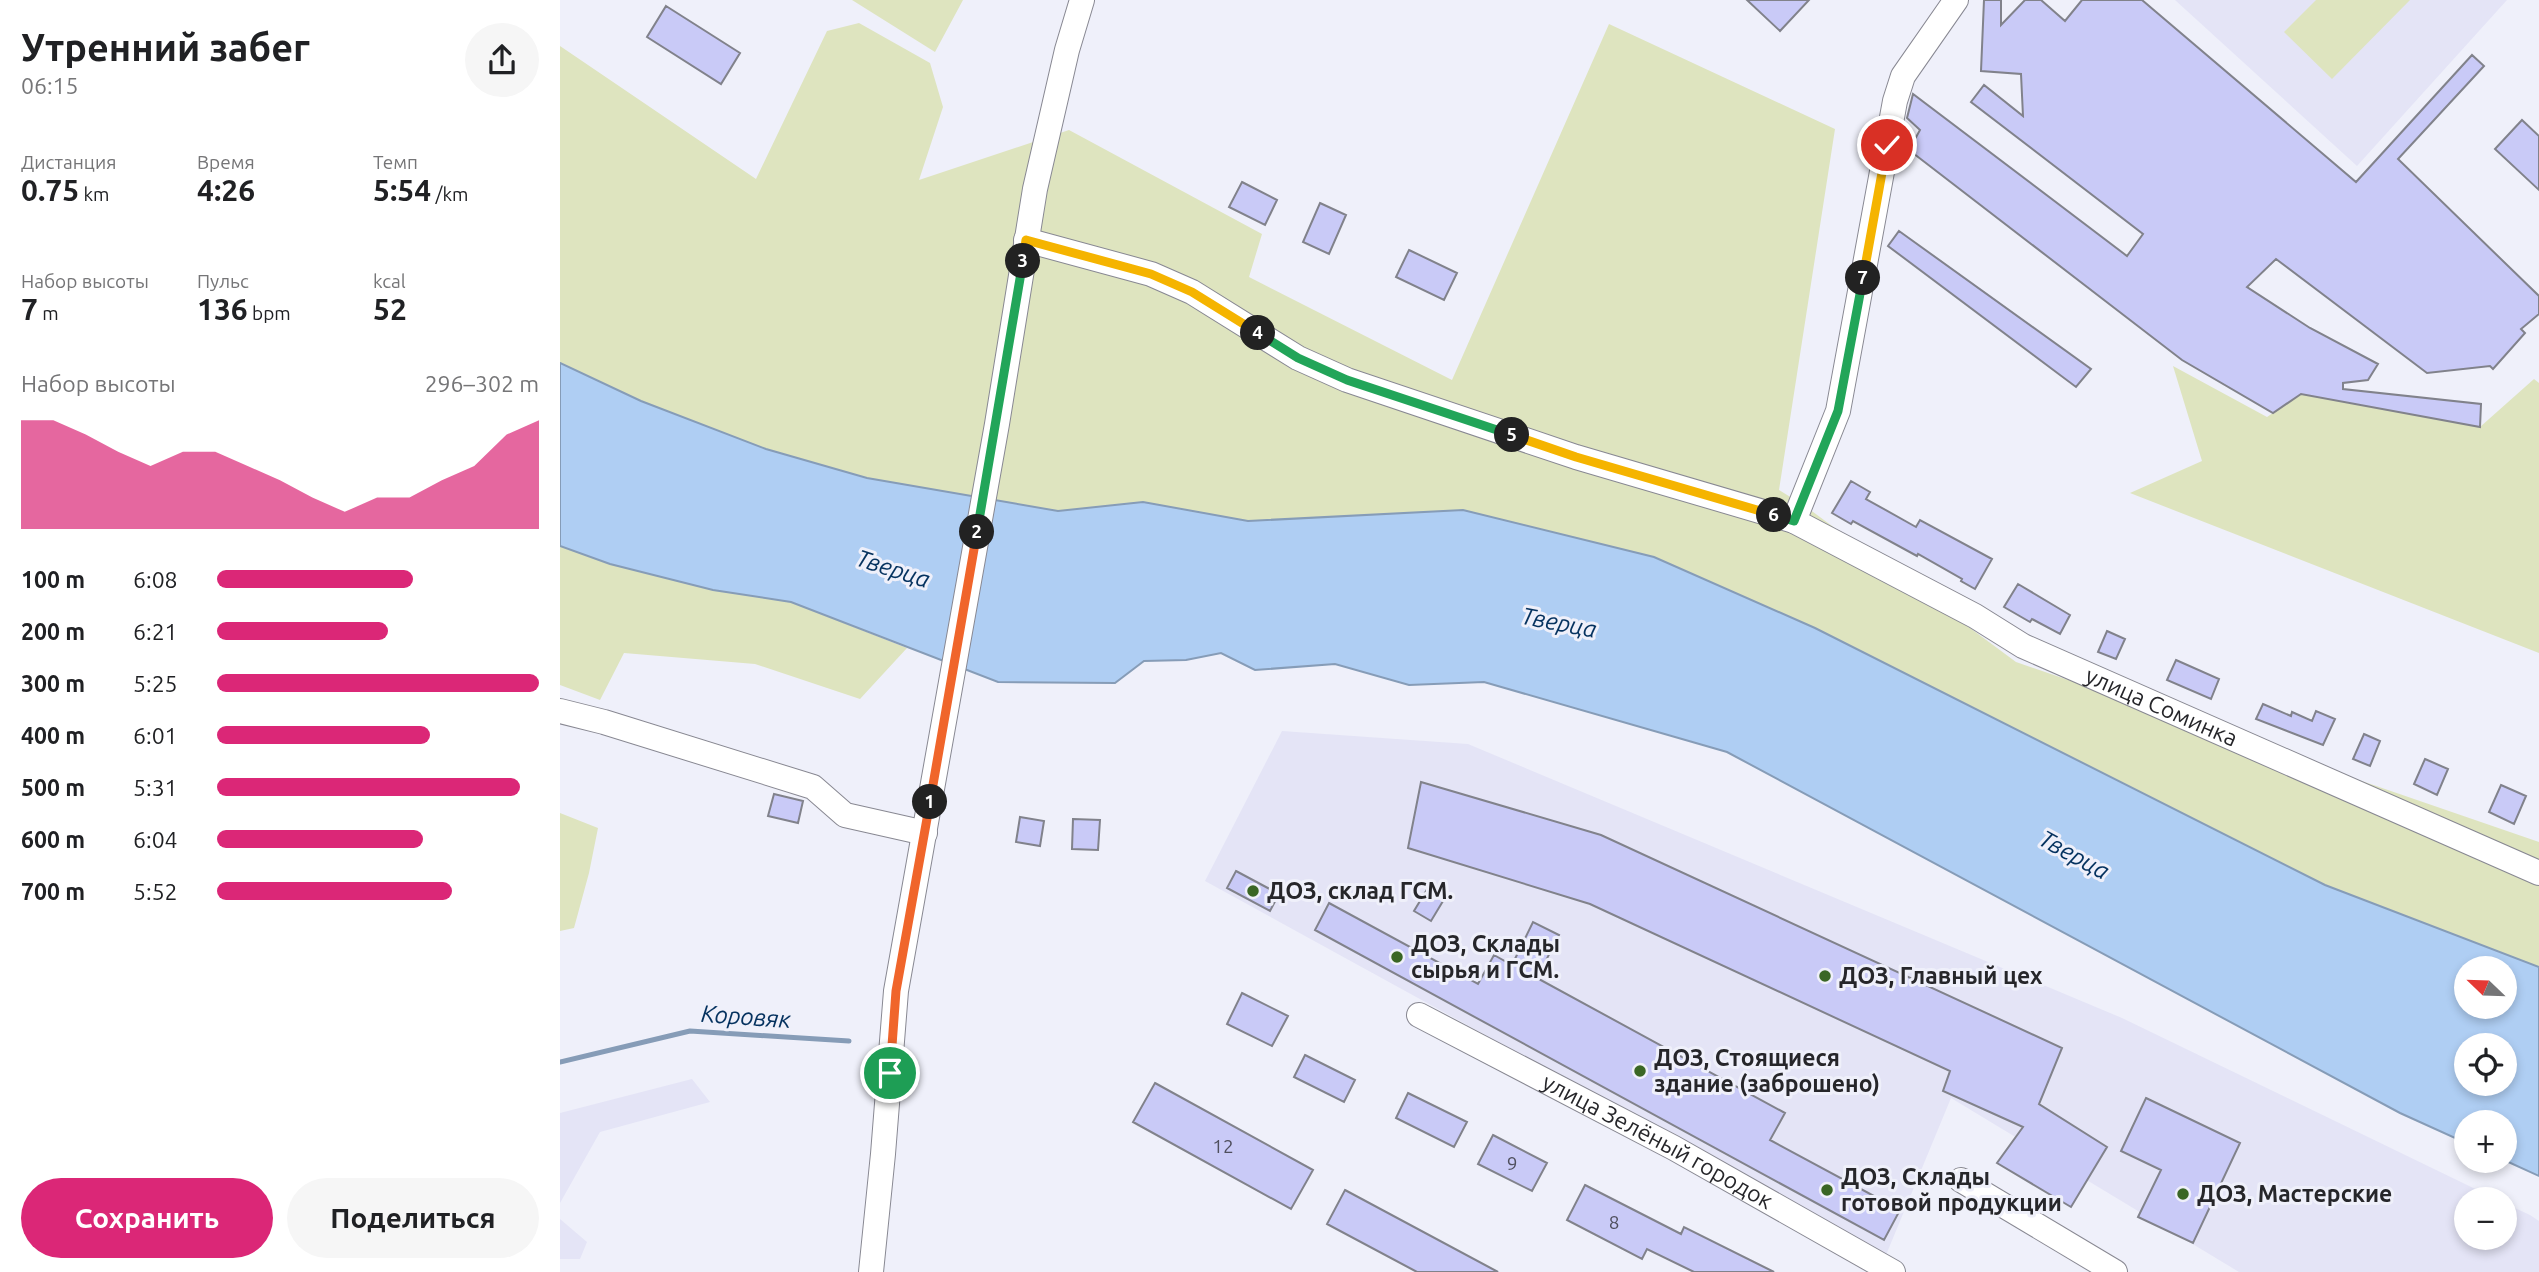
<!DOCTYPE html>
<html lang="ru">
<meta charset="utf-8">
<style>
:root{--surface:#fff;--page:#f6f6f6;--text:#202124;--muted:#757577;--accent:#db2777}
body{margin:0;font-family:Ubuntu,sans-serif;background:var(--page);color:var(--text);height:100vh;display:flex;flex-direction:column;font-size:26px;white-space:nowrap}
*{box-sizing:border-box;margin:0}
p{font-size:23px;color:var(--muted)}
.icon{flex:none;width:38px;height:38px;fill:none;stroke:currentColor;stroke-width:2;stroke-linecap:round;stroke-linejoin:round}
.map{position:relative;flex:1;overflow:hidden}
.drawer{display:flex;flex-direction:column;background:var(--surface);width:560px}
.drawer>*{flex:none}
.needle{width:46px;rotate:293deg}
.tools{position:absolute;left:1894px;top:956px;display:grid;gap:14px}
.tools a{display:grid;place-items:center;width:63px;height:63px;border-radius:50%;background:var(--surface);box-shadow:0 4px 10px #0003;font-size:35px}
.pin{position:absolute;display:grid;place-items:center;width:60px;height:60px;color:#fff;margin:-30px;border:4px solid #fff;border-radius:50%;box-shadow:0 2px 7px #0007}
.km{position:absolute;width:35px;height:35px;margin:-18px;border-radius:50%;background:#222;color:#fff;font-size:19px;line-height:35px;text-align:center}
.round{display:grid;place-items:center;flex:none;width:74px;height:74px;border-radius:37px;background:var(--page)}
.head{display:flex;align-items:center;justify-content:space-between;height:119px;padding:0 21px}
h1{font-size:38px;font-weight:700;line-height:52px}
.figures{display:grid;grid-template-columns:repeat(3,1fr);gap:10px;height:119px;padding:7px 21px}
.figures div{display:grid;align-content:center}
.figures b{font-size:30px;font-weight:700}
.figures small{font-size:19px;font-weight:400}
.figures p{font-size:19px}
.chart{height:196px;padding:14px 21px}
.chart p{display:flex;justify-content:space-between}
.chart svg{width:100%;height:126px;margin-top:7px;fill:var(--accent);opacity:.7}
.primary-button{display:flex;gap:14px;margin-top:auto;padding:14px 21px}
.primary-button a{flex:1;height:80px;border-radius:42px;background:var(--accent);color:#fff;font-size:28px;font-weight:700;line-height:80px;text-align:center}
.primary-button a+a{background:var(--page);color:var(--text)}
ul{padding:0 21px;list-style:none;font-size:23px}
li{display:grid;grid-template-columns:112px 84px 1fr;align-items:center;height:52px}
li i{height:18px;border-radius:9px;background:var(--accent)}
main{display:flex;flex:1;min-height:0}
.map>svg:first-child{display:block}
.built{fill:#e4e4f6}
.green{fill:#dee4bf}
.water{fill:#afcef3;stroke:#869cb7;stroke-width:2;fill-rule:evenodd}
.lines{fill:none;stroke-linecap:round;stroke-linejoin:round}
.stream{stroke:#869cb7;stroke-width:5}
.building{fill:#c9caf7;stroke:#81828b;stroke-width:2}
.minor-casing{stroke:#888892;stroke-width:26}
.minor{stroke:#fff;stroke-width:24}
.split-1-casing{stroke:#fff;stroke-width:14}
.split-2-casing{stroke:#fff;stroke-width:14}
.split-3-casing{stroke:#fff;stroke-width:14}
.split-4-casing{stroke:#fff;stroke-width:14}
.split-5-casing{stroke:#fff;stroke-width:14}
.split-6-casing{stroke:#fff;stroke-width:14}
.split-7-casing{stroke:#fff;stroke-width:14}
.split-8-casing{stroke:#fff;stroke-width:14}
.split-1{stroke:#f0652b;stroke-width:9}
.split-2{stroke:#f0652b;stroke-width:9}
.split-3{stroke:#22a559;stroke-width:9}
.split-4{stroke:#f5b400;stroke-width:9}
.split-5{stroke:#22a559;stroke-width:9}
.split-6{stroke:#f5b400;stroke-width:9}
.split-7{stroke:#22a559;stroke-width:9}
.split-8{stroke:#f5b400;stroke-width:9}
.poi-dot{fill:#3a6625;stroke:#eff0fa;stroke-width:2.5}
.labels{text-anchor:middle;stroke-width:6;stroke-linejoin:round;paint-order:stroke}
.number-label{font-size:19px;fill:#4f4f5d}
.street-label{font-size:23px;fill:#26262a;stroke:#eff0fa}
.poi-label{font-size:23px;font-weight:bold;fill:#26262a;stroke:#eff0fa;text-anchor:start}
.water-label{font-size:24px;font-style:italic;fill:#05325f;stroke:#eff0fa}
</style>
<main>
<section class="drawer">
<div class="head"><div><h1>Утренний забег</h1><p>06:15</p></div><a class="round"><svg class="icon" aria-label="share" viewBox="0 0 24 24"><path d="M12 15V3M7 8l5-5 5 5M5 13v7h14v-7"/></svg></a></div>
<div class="figures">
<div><p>Дистанция</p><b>0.75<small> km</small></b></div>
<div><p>Время</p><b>4:26</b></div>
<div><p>Темп</p><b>5:54<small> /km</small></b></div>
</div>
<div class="figures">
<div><p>Набор высоты</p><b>7<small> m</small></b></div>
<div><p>Пульс</p><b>136<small> bpm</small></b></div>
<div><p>kcal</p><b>52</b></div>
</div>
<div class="chart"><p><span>Набор высоты</span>296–302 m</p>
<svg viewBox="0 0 160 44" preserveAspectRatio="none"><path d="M0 44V6L10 6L20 11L30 17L40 22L50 17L60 17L70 22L80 27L90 33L100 38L110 33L120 33L130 27L140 22L150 11L160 6V44z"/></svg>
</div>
<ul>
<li><b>100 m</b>6:08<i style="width:61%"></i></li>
<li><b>200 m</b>6:21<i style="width:53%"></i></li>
<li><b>300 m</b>5:25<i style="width:100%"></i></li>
<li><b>400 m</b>6:01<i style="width:66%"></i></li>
<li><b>500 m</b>5:31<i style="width:94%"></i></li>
<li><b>600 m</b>6:04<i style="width:64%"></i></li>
<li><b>700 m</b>5:52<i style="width:73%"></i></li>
</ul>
<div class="primary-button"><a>Сохранить</a><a>Поделиться</a></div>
</section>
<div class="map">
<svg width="1979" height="1272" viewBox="0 0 1979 1272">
<rect width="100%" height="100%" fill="#eff0fa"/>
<path class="built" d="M1615 0H1947L1797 166Z
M722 731 908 744 1562 1018 1936 1199H1906V1237H1944V1203L1970 1215 1979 1221V1272H1679L1391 1098 1326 1255 645 881Z
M132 1079 150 1102 40 1132 0 1203V1113Z
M0 1219 27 1242 20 1259H0Z"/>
<path class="green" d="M292 0H403L375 52Z
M1756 0H1850L1772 79 1724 32Z
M299 23 370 63 383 107 359 180 509 130 702 234 689 277 892 380 1049 24 1275 129 1219 490 1245 506 1456 662 1979 842V967L1765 885 1255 628 1094 557 903 510 688 521 583 502 498 511 307 478 206 449 81 401 0 363V46L196 179 267 31Z
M1613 366 1707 417 1741 394 1920 427 1974 379 1979 383V653L1570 493 1642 461Z
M0 546 50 564 153 590 231 602 347 648 300 699 195 664 64 653 40 700 0 685Z
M0 813 38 828 29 873 14 928 0 931Z"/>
<path class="water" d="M0 363 81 401 206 449 307 478 498 511 583 502 688 521 903 510 1094 557 1255 628 1765 885 1979 967V1176L1944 1160V1122H1906V1143L1840 1113 1167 752 924 682 849 685 775 664 695 670 661 653 626 660 584 661 555 683 438 682 231 602 153 590 50 564 0 546ZM1906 968H1944V1006H1906ZM1906 1045H1944V1083H1906Z"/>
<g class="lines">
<path class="stream" d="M0 1062 130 1031 289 1041"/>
</g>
<path class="building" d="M1187 0H1249L1220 31Z
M1424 0H1441V25L1465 0H1481L1505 21 1522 0H1582L1796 182 1912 55 1924 66 1838 159 1979 296V314L1961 329 1965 333 1933 369 1930 366 1867 373 1716 259 1687 287 1750 328 1818 364 1808 380 1783 383V389L1921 404 1920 427 1741 394 1713 413 1622 360 1349 150 1360 130 1347 118 1353 94 1567 256 1583 234 1411 102 1424 85 1463 116 1461 74 1421 71Z
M106 6 180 53 161 84 87 37Z
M1962 120 1979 136V190L1935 149Z
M682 182 717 200 705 225 669 207Z
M760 203 786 215 769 254 743 242Z
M1339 231 1531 369 1516 387 1328 246Z
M849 250 897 273 884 300 836 277Z
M1291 481 1310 492 1306 499 1356 527 1360 520 1432 559 1415 589 1401 581 1402 579 1358 554 1357 556 1293 521 1291 524 1272 513Z
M1458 584 1510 615 1500 634 1472 619 1470 622 1444 607Z
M1547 631 1565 639 1556 659 1538 652Z
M1616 660 1659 679 1651 699 1607 680Z
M1703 704 1731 716 1732 712 1752 721 1756 711 1775 719 1763 745 1696 719Z
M1804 734 1820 741 1810 766 1793 759Z
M1865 759 1888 769 1877 795 1854 784Z
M861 782 1041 835 1502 1048 1479 1104 1547 1147 1511 1207 1437 1163 1463 1127 1383 1091 1390 1071 1030 904 848 848Z
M1941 785 1966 796 1954 824 1929 812Z
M214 794 243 801 238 823 208 816Z
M460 817 484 821 480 846 456 842Z
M513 819 540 820 538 850 512 849Z
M676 871 719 894 710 911 667 888Z
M869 886 886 896 871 921 854 911Z
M769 903 918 984 934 955 952 965 973 922 999 935 977 978 1225 1113 1210 1140 1340 1210 1324 1240 755 930Z
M682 993 728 1016 712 1046 667 1024Z
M745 1055 795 1080 784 1102 734 1077Z
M595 1083 753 1170 731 1209 573 1122Z
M848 1093 907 1122 894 1147 836 1118Z
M1586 1098 1680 1143 1633 1243 1578 1217 1601 1170 1561 1151Z
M933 1135 987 1163 972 1191 918 1164Z
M1025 1185 1121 1234 1124 1227 1214 1272H1134L1087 1249 1082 1259 1007 1220Z
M785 1190 938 1272H857L767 1224Z"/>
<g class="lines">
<g class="minor-casing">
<g id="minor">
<path id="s1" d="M466 240 591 274 632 292 738 358 787 380 1016 457 1234 521 1415 616 1463 646 1979 873"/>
<path d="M1234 521 1278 411 1335 101 1343 76 1396 0"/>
<path d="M0 711 44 722 253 787 285 815 365 833"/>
<path id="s2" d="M859 1015 1114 1148 1333 1272"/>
<path d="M1401 1180 1555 1272"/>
<path d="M311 1272 323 1154 336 991 437 424 475 189 507 50 522 0"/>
</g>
</g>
<use href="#minor" class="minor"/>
</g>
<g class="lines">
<g class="split-1-casing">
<path id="split-1" d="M330 1073 336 991 370 802"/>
</g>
<g class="split-2-casing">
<path id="split-2" d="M370 802 417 532"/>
</g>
<g class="split-3-casing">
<path id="split-3" d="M417 532 463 261"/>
</g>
<g class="split-4-casing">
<path id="split-4" d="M463 261 466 240 591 274 632 292 698 333"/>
</g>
<g class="split-5-casing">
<path id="split-5" d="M698 333 738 358 787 380 952 435"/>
</g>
<g class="split-6-casing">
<path id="split-6" d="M952 435 1016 457 1214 515"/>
</g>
<g class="split-7-casing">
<path id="split-7" d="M1214 515 1234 521 1278 411 1303 278"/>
</g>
<g class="split-8-casing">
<path id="split-8" d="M1303 278 1327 145"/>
</g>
<use href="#split-1" class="split-1"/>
<use href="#split-2" class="split-2"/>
<use href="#split-3" class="split-3"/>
<use href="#split-4" class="split-4"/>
<use href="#split-5" class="split-5"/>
<use href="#split-6" class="split-6"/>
<use href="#split-7" class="split-7"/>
<use href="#split-8" class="split-8"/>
</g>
<g class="poi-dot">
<circle cx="693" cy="891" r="7"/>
<circle cx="837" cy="957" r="7"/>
<circle cx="1265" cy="976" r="7"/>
<circle cx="1080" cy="1071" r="7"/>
<circle cx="1267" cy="1190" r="7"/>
<circle cx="1623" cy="1194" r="7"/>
</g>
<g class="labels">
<g class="number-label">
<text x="663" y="1153">12</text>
<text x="952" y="1170">9</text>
<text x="1054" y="1229">8</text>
</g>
<g class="street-label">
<text dy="8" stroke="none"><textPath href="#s1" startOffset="1234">улица Соминка</textPath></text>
<text dy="8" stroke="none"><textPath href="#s2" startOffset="270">улица Зелёный городок</textPath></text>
</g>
<g class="poi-label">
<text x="707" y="899">ДОЗ, склад ГСМ.</text>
<text x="851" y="952">ДОЗ, Склады<tspan x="851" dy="26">сырья и ГСМ.</tspan></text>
<text x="1279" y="984">ДОЗ, Главный цех</text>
<text x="1094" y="1066">ДОЗ, Стоящиеся<tspan x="1094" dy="26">здание (заброшено)</tspan></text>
<text x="1281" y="1185">ДОЗ, Склады<tspan x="1281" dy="26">готовой продукции</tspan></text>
<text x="1637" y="1202">ДОЗ, Мастерские</text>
</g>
<g class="water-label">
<text transform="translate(333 569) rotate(18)" y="8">Тверца</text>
<text transform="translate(999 623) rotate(11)" y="8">Тверца</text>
<text transform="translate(1514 855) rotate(29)" y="8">Тверца</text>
<text transform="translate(186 1017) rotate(4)" y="8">Коровяк</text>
</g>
</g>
</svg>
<div class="tools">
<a><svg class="needle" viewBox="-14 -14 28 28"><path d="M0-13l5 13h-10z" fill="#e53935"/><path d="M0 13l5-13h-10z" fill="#757577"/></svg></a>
<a><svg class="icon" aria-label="locate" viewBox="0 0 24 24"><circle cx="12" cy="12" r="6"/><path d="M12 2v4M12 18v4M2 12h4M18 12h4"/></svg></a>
<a>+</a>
<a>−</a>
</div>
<div class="pin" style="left:330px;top:1073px;background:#1e9e55"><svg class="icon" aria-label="arrive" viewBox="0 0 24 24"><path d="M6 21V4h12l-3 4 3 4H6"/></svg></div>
<div class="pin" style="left:1327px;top:145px;background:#d93025"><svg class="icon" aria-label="check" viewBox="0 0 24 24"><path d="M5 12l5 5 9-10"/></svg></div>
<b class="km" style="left:370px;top:802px">1</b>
<b class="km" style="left:417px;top:532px">2</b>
<b class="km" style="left:463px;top:261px">3</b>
<b class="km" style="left:698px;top:333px">4</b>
<b class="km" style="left:952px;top:435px">5</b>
<b class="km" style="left:1214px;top:515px">6</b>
<b class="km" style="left:1303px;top:278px">7</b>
</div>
</main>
